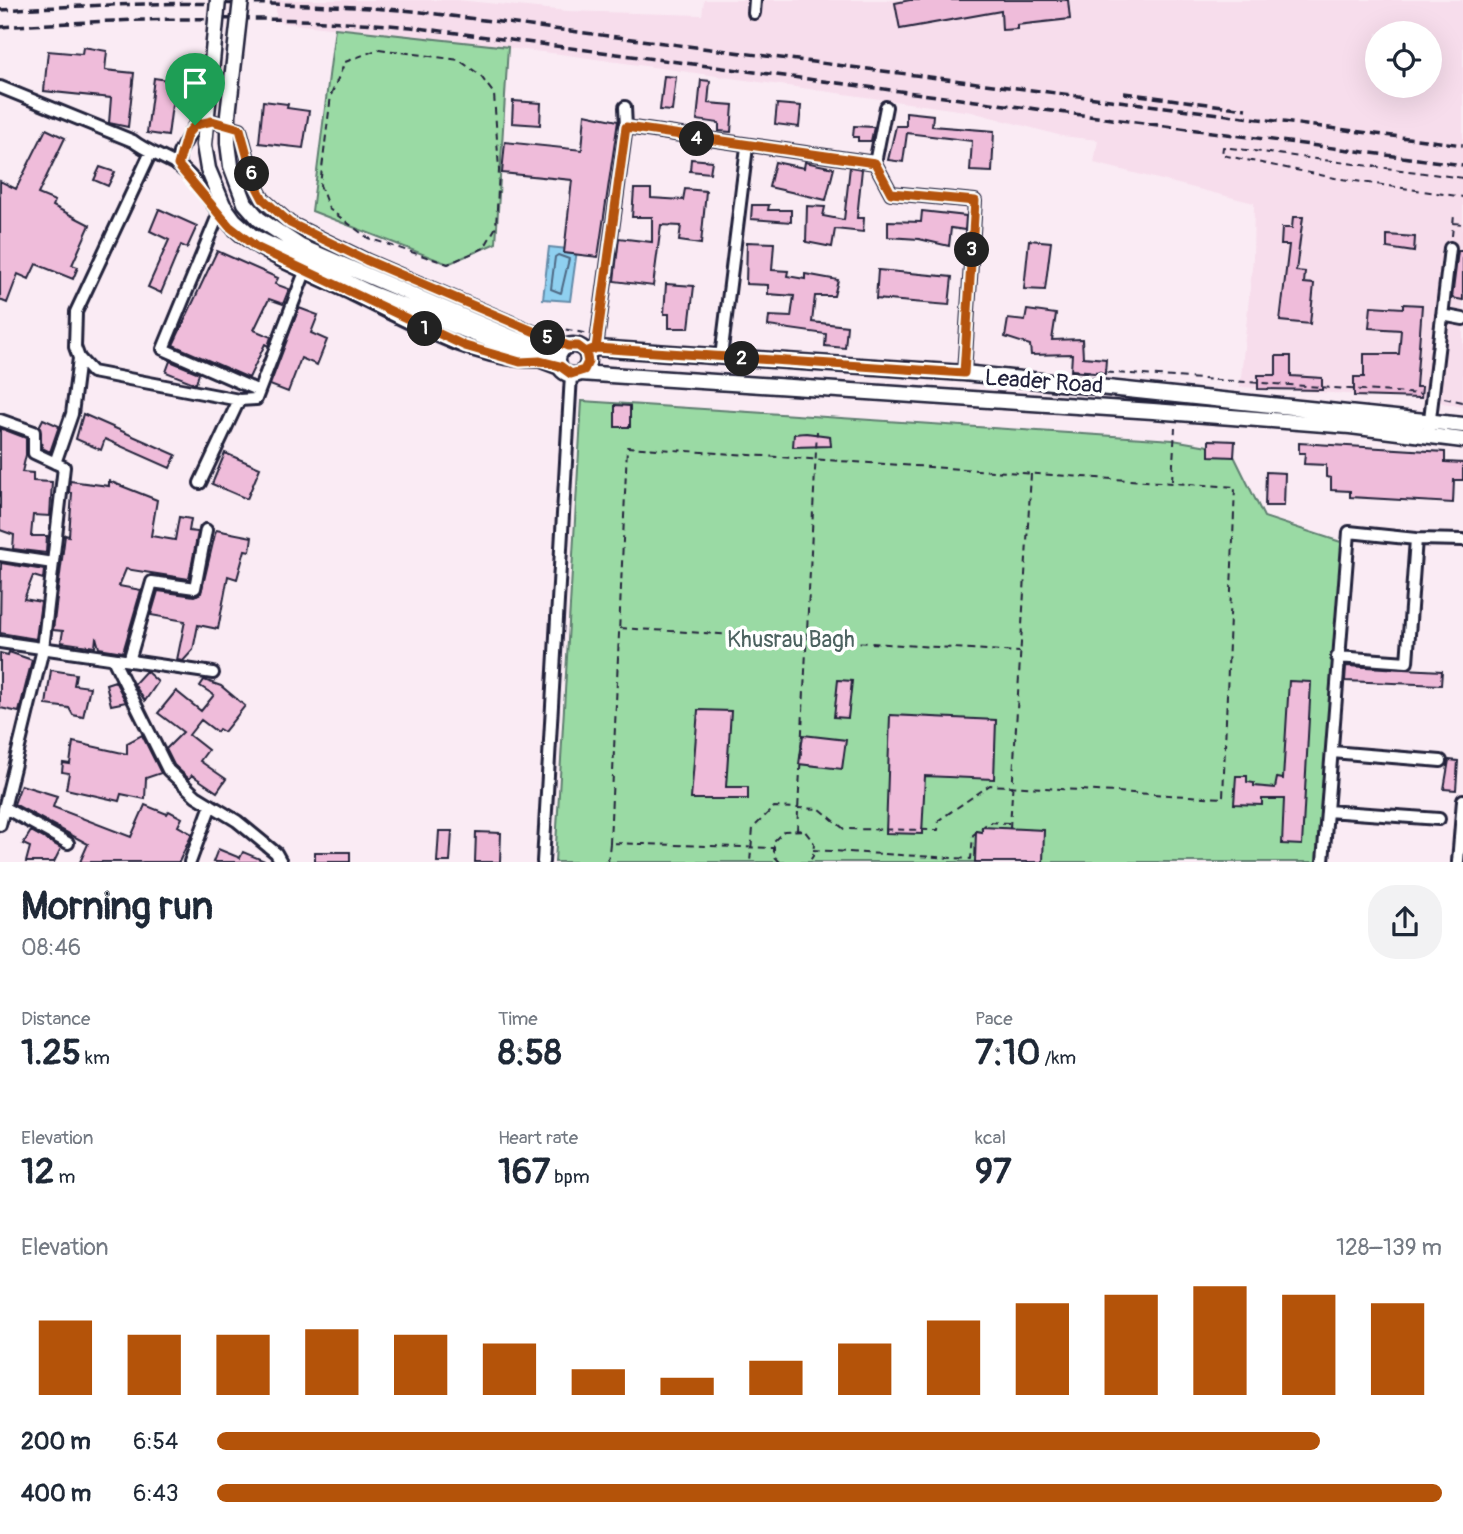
<!DOCTYPE html>
<meta charset="utf-8">
<style>
:root{--surface:#fff;--page:#f2f2f3;--text:#1f2937;--muted:#747a83;--accent:#b45309}
body{margin:0;font-family:Pangolin,sans-serif;background:var(--page);color:var(--text);height:100vh;display:flex;flex-direction:column;font-size:26px;white-space:nowrap}
*{box-sizing:border-box;margin:0}
p{font-size:23px;color:var(--muted)}
.icon{flex:none;width:38px;height:38px;fill:none;stroke:currentColor;stroke-width:2;stroke-linecap:round;stroke-linejoin:round}
.map{position:relative;height:862px;overflow:hidden}
.panel{display:flex;flex-direction:column;background:var(--surface);flex:1}
.panel>*{flex:none}
.buttons{position:absolute;left:1365px;top:21px;display:grid;gap:14px}
.buttons a{display:grid;place-items:center;width:77px;height:77px;border-radius:50%;background:var(--surface);box-shadow:0 7px 28px #0002;font-size:35px}
.pin{position:absolute;display:grid;place-items:center;width:60px;height:60px;color:#fff;margin:-72px -30px;border-radius:50% 50% 50% 0;rotate:-45deg;box-shadow:0 0 7px #0007}
.pin .icon{rotate:45deg}
.km{position:absolute;width:35px;height:35px;margin:-18px;border-radius:50%;background:#222;color:#fff;font-size:19px;line-height:35px;text-align:center}
.round{display:grid;place-items:center;flex:none;width:74px;height:74px;border-radius:28px;background:var(--page)}
.summary{display:flex;align-items:center;justify-content:space-between;height:119px;padding:0 21px}
h1{font-size:38px;font-weight:800;line-height:52px}
.metrics{display:grid;grid-template-columns:repeat(3,1fr);gap:10px;height:119px;padding:7px 21px}
.metrics div{display:grid;align-content:center}
.metrics b{font-size:35px;font-weight:800}
.metrics small{font-size:19px;font-weight:400}
.metrics p{font-size:19px}
.chart{height:196px;padding:14px 21px}
.chart p{display:flex;justify-content:space-between}
.chart svg{width:100%;height:126px;margin-top:7px;stroke:var(--accent);stroke-width:6}
ul{padding:0 21px;list-style:none;font-size:23px}
li{display:grid;grid-template-columns:112px 84px 1fr;align-items:center;height:52px}
li i{height:18px;border-radius:9px;background:var(--accent)}
.map>svg:first-child{display:block}
.built{fill:#f7ddec;fill-rule:evenodd}
.green{fill:#9adaa4;stroke:#5e7e70;stroke-width:2}
.water{fill:#8fd0f0;stroke:#638aa8;stroke-width:2}
.lines{fill:none;stroke-linecap:round;stroke-linejoin:round}
.shore{stroke:#4e6883;stroke-width:2}
.building{fill:#efbcda;stroke:#22223b;stroke-width:2}
.minor-casing{stroke:#22223b;stroke-width:16}
.major-casing{stroke:#22223b;stroke-width:19}
.path{stroke:#22223b;stroke-width:2;stroke-dasharray:7 5;stroke-linecap:butt}
.minor{stroke:#fff;stroke-width:10}
.major{stroke:#fff;stroke-width:14}
.rail{stroke:#22223b;stroke-width:3.5;stroke-dasharray:10 5;stroke-linecap:butt}
.major-bridge-casing{stroke:#22223b;stroke-width:19;stroke-linecap:butt}
.major-bridge{stroke:#fff;stroke-width:14}
.route-casing{stroke:#fff;stroke-width:14}
.route{stroke:#b45309;stroke-width:9}
.labels{text-anchor:middle;stroke-width:7;stroke-linejoin:round;paint-order:stroke}
.street-label{font-size:23px;fill:#22223b;stroke:#fff}
.park-label{font-size:23px;fill:#4c6260;stroke:#fff}
</style>
<div class="map">
<svg width="1463" height="862" viewBox="0 0 1463 862">
<rect width="100%" height="100%" fill="#faebf4"/>
<filter id="ink" filterUnits="userSpaceOnUse"><feTurbulence type="fractalNoise" baseFrequency=".0143" numOctaves="2"/><feDisplacementMap in="SourceGraphic" scale="14" xChannelSelector="R" yChannelSelector="G"/><feConvolveMatrix kernelMatrix="1 2 1 2 8 2 1 2 1" color-interpolation-filters="sRGB"/></filter>
<g filter="url(#ink)">
<path class="built" d="M276 0H457L567 11 702 15 704 0H1463V407L1424 399 1240 387 1253 258 1254 203 1094 163 1098 140 1062 136 972 112 560 54 276 22ZM1377 33H1430V86H1377Z"/>
<path class="green" d="M335 28 508 47 496 243 448 264 312 211Z
M582 401 1173 440 1231 450 1264 517 1344 543 1319 862H555Z"/>
<path class="water" d="M549 247 577 250 570 301 543 299Z"/>
<g class="lines">
<path class="shore" d="M558 255 569 259 561 293 551 289 555 257Z"/>
</g>
<path class="building" d="M910 0H1068L1070 19 1017 25V29L1002 30 1001 11 900 29 895 3Z
M83 47 107 51 105 70 134 73 128 127 109 123 111 98 44 91 48 51 82 54Z
M664 76 676 77 672 111 660 110Z
M154 78 175 81 168 136 147 133Z
M701 80 710 81 708 103 733 105 731 132 719 131V123L697 120Z
M263 101 288 104 287 108 309 111 303 148 259 143Z
M513 101 541 103 540 125 512 123Z
M777 104 801 106 799 127 775 124Z
M906 112 933 115 932 126 994 131 992 172 970 171 972 141 907 133 903 162 888 160 896 126H906Z
M585 114 618 121 598 257 564 253 572 180 502 173 505 142 582 150Z
M854 126 874 127 871 141H858V137H853Z
M46 129 65 138 38 194 55 201 53 206 90 225 72 265 78 267 73 279 36 264 29 279 18 274 7 303 0 300V181L16 189Z
M691 159 712 161 710 173 690 171Z
M775 162 804 168 805 162 834 168 826 200 769 187Z
M100 167 115 172 108 186 94 180Z
M850 167 862 169 857 218H864L863 232 835 229 832 247 806 242 807 206 825 207 823 216 844 220Z
M634 189H651V198L683 200 685 189 706 191 701 244 679 241 681 226 661 225 653 286 614 281 619 238 652 242V217H632Z
M752 205H769L768 210H791V222L751 219Z
M159 209 197 226 187 248 181 245 161 293 148 287 169 240 150 231Z
M922 211 966 216 965 230 951 228 949 246 919 239 888 237V221L921 222Z
M1293 217H1303L1296 271 1305 272 1304 283 1314 284 1310 324 1280 321 1289 245H1281L1282 228H1292Z
M1387 235 1415 237 1414 252 1387 248Z
M1029 240 1051 242 1045 290 1024 289Z
M747 242 774 243 772 270 788 271 787 276 805 279V274L838 280 834 296H815L812 322 847 326 845 348 825 346 826 334 768 326 769 316 791 317 794 296 768 294V285L746 284Z
M217 251 278 278 275 284 289 289 283 304 269 299 254 330 271 337 268 346 265 344 249 378 173 345Z
M1458 251H1463V300L1452 298Z
M878 270 952 277 949 305 876 299Z
M666 284 694 286 689 328H669V314H664Z
M1403 304 1422 305 1416 387H1422L1421 398 1354 396V377H1364V354H1399L1401 330 1369 328 1371 306 1403 308Z
M299 308 318 315 311 333 327 340 317 365 301 358 288 392 270 385Z
M1027 310 1056 314 1052 340 1082 339 1083 357 1106 359 1105 374 1071 371 1072 354 1031 355 1030 345 1005 337 1008 319 1025 321Z
M1276 356H1291V376L1322 378V390L1258 389V375H1276Z
M170 361 199 373 196 384 166 372Z
M615 405 630 406V427H615Z
M83 414 176 455 170 468 105 439 101 450 76 439Z
M43 419 59 426 50 452 42 448 39 427Z
M0 428 26 438V455L22 472 33 473V481L52 482 50 516 33 515 31 536H47L46 553 13 549 14 535 0 530Z
M806 433 830 436 831 446 793 447 794 434Z
M1209 440 1235 441 1234 457 1209 456Z
M1299 443 1445 452V462L1463 463V480H1454L1453 503 1350 497V491L1331 490V478L1326 477V465L1304 464 1305 453H1299Z
M225 453 260 468 247 499 212 484Z
M1266 472 1285 473 1284 506H1265Z
M70 481 109 486V481L157 500 151 536 175 540 179 517 191 519 189 531 198 532 189 579 126 569 119 586 141 590 123 652 99 648 96 637 95 647 61 642 63 631 53 630 65 535 69 536 72 493H69Z
M216 530 252 537 250 551 245 550 237 579 228 576 218 629 198 625 193 650 183 661 177 660 185 621 151 615 158 591 194 596 201 593Z
M1 563 44 570 43 579 33 576 24 599 41 602 36 639 0 633Z
M9 652 32 660 19 712 0 708V653L8 655Z
M1346 666 1442 671 1441 685 1345 681Z
M51 670 76 674 74 685 90 687 83 717 73 715 69 708 46 705Z
M146 671 158 682 145 701 134 684Z
M204 680 221 686 245 706 224 732 219 729 217 732 201 720 189 735 208 750 200 761 226 779 217 792 192 775 189 779 174 765 166 749 183 732 158 713 176 691 201 711 214 695 200 686Z
M838 680 852 681 848 718 834 717Z
M115 681 126 702 111 705 106 684Z
M1289 681 1311 682 1302 845 1282 844 1284 799H1262V805L1234 804 1236 776H1247V782L1254 783V786L1275 788 1277 778 1283 779Z
M698 710 731 711 726 787H748V799H691Z
M890 715 996 720 994 779 925 776 922 834 886 833Z
M142 735 161 773 146 778 145 799 121 794 119 801 66 789 69 773 62 772 63 763 70 764 73 742 127 754V743Z
M803 735 846 740 842 769 799 764Z
M1449 760 1458 761 1456 790 1444 789Z
M21 785 57 796 53 807 131 837 145 805 167 814 169 811 182 818 178 826 192 834 179 862H80L88 844 14 804Z
M982 827 1044 830 1043 862H975L976 831 982 832Z
M31 831 61 848 54 862H26L30 847 23 844Z
M439 831H452L450 862H437Z
M476 832 501 833 500 862H475Z
M218 849 240 858 243 852 267 862H213Z
M315 852H350V862H315Z"/>
<g class="lines">
<g class="minor-casing">
<path id="minor" d="M754 13 755 0
M0 87 133 141C148 153 171 159 184 170 207 190 219 220 244 238 273 260 310 274 343 290 400 317 474 363 538 361
M886 107 875 163 891 193 975 201 964 373
M626 127 875 163
M150 154 76 312 75 347 79 358 92 372 239 400
M183 170 178 165 179 153 195 125 212 121 240 129 255 184 263 199 290 223 366 260 568 347
M219 213 163 349 259 391
M1442 315 1463 319
M596 348 626 127 625 107
M721 357 747 147
M0 420 34 432V453L64 467 43 649 0 825
M1428 436 1450 248
M55 463 72 414 79 358
M200 483 239 400 256 399 305 272
M0 555 53 563
M0 642 213 673
M1337 657 1407 662 1416 539 1463 540
M113 659 168 770 196 796 237 821 276 853 281 862
M129 661 152 582 195 588 206 530
M1332 752 1441 761
M5 808 68 843
M1327 811 1439 819
M190 862 211 805
M543 862 571 375
M1323 862 1349 532 1416 539
M1458 862 1463 800"/>
</g>
<g class="major-casing">
<path id="major" d="M514 338 560 353
M558 360a15 15 0 1 1 30 0a15 15 0 1 1-30 0Z
M510 348 560 367
M586 352 596 348 964 373 1463 425
M580 373 1153 411 1350 426 1463 440"/>
</g>
<path class="path" d="M379 49 459 60 480 75 494 94 499 170 496 227 484 248 448 264 368 238 329 209 320 185 324 152 331 95 345 62Z
M1463 178 1223 147 1222 155 1335 178 1463 197
M1454 223 1463 224
M1452 236 1454 215
M554 327 588 334
M1071 370 1422 394
M1444 398 1463 402
M1172 481 1175 428
M620 628 1020 652
M1010 828 1031 474
M797 831 817 431
M610 843 627 447 1235 487 1223 798 990 785 939 820 938 830 844 829 820 809 774 807 753 828 750 862
M813 850 971 859 973 835 989 822 1009 823
M608 862 610 843 774 848
M780 862 774 856V841L784 831 804 830 814 843 813 856 809 862"/>
<use href="#minor" class="minor"/>
<use href="#major" class="major"/>
<path class="rail" d="M0 10C138 2 275 0 413 11L1463 145
M0 27C138 18 273 14 411 27L1463 165
M1124 93 1246 109"/>
<g class="major-bridge-casing">
<path id="major-bridge" d="M218 0 204 145 208 169 223 205 234 220 252 236 370 293 510 348
M241 0 228 115V143L231 166 245 203 259 219 301 247 514 338"/>
</g>
<use href="#major-bridge" class="major-bridge"/>
</g>
</g>
<g class="lines" filter="url(#ink)">
<g class="route-casing">
<path id="route" d="M195 125 187 134 178 165 229 226 256 247 465 346 520 362 540 361 560 366 571 374 584 370 588 362 586 352 596 348 964 373 975 201 891 193 875 163 626 127 596 348 586 352 578 346H568L366 260 290 223 263 199 255 184 240 129 212 121 195 125"/>
</g>
<use href="#route" class="route"/>
</g>
<g class="labels">
<g class="street-label">
<text transform="translate(1044 381) rotate(4)" y="8">Leader Road</text>
</g>
<g class="park-label">
<text x="791" y="647">Khusrau Bagh</text>
</g>
</g>
</svg>
<div class="buttons">
<a><svg class="icon" aria-label="locate" viewBox="0 0 24 24"><circle cx="12" cy="12" r="6"/><path d="M12 2v4M12 18v4M2 12h4M18 12h4"/></svg></a>
</div>
<div class="pin" style="left:195px;top:125px;background:#1e9e55"><svg class="icon" aria-label="arrive" viewBox="0 0 24 24"><path d="M6 21V4h12l-3 4 3 4H6"/></svg></div>
<b class="km" style="left:425px;top:329px">1</b>
<b class="km" style="left:742px;top:359px">2</b>
<b class="km" style="left:972px;top:250px">3</b>
<b class="km" style="left:697px;top:139px">4</b>
<b class="km" style="left:548px;top:338px">5</b>
<b class="km" style="left:252px;top:174px">6</b>
</div>
<section class="panel">
<div class="summary"><div><h1>Morning run</h1><p>08:46</p></div><a class="round"><svg class="icon" aria-label="share" viewBox="0 0 24 24"><path d="M12 15V3M7 8l5-5 5 5M5 13v7h14v-7"/></svg></a></div>
<div class="metrics">
<div><p>Distance</p><b>1.25<small> km</small></b></div>
<div><p>Time</p><b>8:58</b></div>
<div><p>Pace</p><b>7:10<small> /km</small></b></div>
</div>
<div class="metrics">
<div><p>Elevation</p><b>12<small> m</small></b></div>
<div><p>Heart rate</p><b>167<small> bpm</small></b></div>
<div><p>kcal</p><b>97</b></div>
</div>
<div class="chart"><p><span>Elevation</span>128–139 m</p>
<svg viewBox="0 0 160 44" preserveAspectRatio="none"><path d="M5 44V18M15 44V23M25 44V23M35 44V21M45 44V23M55 44V26M65 44V35M75 44V38M85 44V32M95 44V26M105 44V18M115 44V12M125 44V9M135 44V6M145 44V9M155 44V12"/></svg>
</div>
<ul>
<li><b>200 m</b>6:54<i style="width:90%"></i></li>
<li><b>400 m</b>6:43<i style="width:100%"></i></li>
</ul>
</section>
